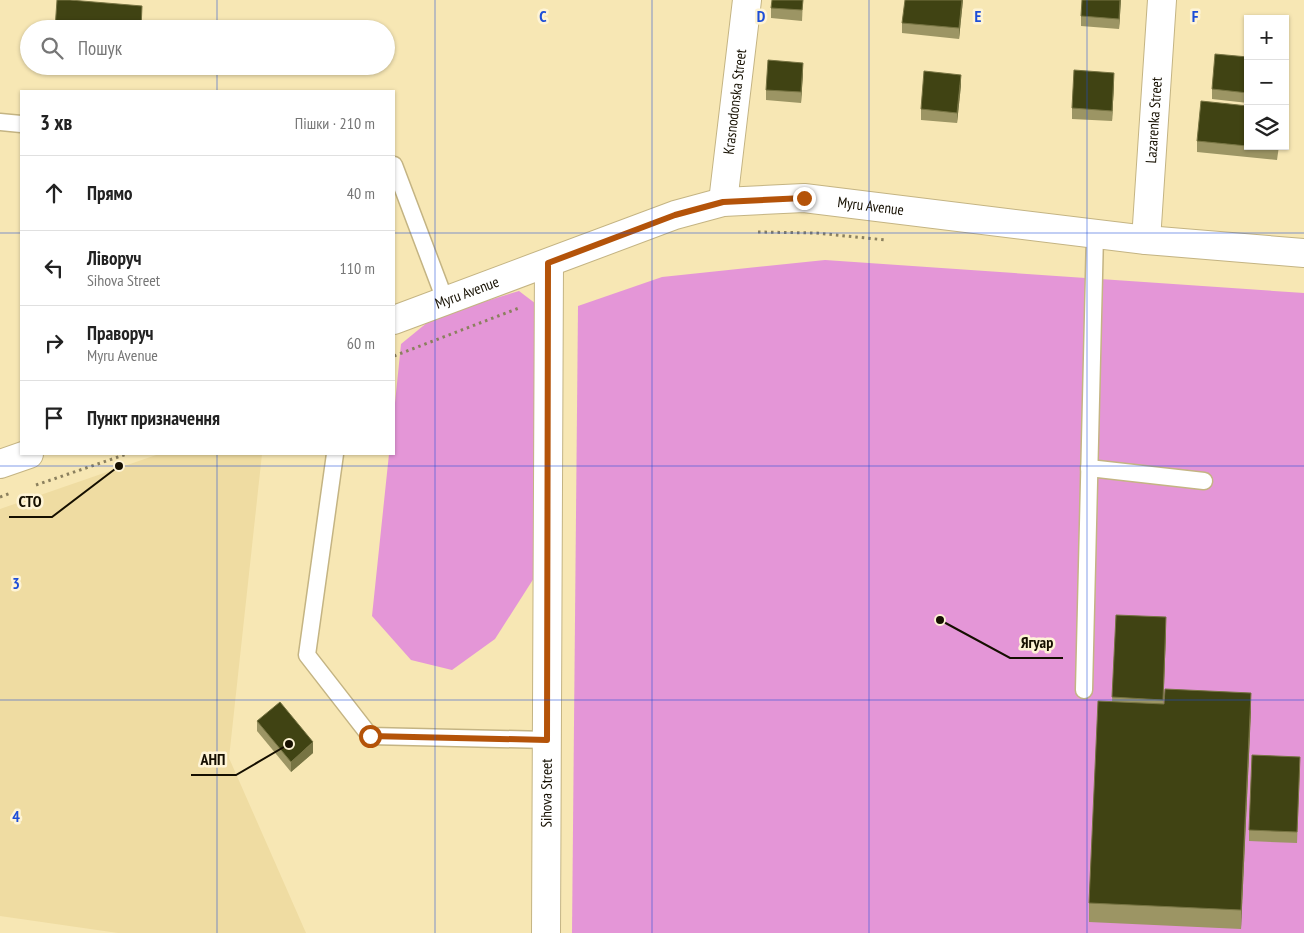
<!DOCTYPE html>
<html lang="uk">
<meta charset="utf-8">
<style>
body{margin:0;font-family:"PT Sans Narrow",sans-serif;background:#f6f6f6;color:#222}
.controls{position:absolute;right:15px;top:15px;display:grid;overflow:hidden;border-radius:0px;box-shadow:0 1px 4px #0004}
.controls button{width:45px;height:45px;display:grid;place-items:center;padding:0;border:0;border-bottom:1px solid #e0e0e0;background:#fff;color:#222;font:25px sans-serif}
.stop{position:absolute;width:15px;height:15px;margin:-11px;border:4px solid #b45309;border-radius:50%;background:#fff}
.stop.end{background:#b45309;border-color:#fff;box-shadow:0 1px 5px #0008}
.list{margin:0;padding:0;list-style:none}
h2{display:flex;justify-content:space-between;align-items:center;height:65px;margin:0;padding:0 20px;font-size:21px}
h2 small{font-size:16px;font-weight:400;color:#767676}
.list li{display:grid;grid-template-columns:32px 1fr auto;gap:15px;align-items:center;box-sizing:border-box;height:75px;padding:0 20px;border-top:1px solid #e0e0e0}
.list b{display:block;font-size:19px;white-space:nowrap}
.list p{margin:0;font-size:16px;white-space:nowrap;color:#767676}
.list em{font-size:16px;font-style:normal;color:#767676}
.icon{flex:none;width:28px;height:28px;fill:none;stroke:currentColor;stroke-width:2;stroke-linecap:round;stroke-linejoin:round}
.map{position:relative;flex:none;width:1304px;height:933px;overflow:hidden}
.search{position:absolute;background:#fff;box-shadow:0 1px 4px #0004;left:20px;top:20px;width:375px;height:55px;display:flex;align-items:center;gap:12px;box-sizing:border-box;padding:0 18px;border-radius:28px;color:#767676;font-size:19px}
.panel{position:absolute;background:#fff;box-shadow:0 1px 4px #0004;left:20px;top:90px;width:375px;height:365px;border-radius:0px}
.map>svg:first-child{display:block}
</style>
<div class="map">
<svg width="1304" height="933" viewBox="0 0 1304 933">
<rect width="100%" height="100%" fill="#f7e7b4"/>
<polygon fill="#efdca2" points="159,454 262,454 229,758 306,933 118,933 0,916 0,509"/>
<g fill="#e496d7">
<polygon points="825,260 1304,293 1304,933 572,933 578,306 662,277"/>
<polygon points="519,291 548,313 548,556 495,639 452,670 411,660 372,616 389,454 394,454 394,413 401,344 434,317"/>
</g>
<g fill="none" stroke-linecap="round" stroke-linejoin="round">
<g stroke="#c4b483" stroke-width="19">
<g id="service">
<polyline points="0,122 21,124"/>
<polyline points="394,165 445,300"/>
<polyline points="335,454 307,655 370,736 547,740"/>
<polyline points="1089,468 1204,481"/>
<polyline points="1084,690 1095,234"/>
</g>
</g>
<g stroke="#c4b483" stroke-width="30">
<g id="minor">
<path id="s1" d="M 723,202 L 747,0"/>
<path id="s2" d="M 1146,240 L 1162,0"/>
</g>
</g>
<g stroke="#c4b483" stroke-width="30">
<g id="tertiary">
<path id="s3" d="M 546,933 L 549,263"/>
</g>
</g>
<g stroke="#c4b483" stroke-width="30">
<g id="secondary">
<path id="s4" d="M 394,320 L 675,215 L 723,202 L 804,198 L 1146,240 L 1304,253"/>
<polyline points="0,464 29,454"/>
</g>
</g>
<g stroke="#8b805e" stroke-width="3" stroke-dasharray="2.5 4" stroke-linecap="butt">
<polyline points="758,232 816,233 886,240"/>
<polyline points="394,356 519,308"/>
<polyline points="36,485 127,454"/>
<polyline points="0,497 11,493"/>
</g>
<use href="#service" stroke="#fff" stroke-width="16"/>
<use href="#minor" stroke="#fff" stroke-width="28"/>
<use href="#tertiary" stroke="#fff" stroke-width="28"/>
<use href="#secondary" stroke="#fff" stroke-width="28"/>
</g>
<g fill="#9c9564">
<polygon points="803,0 802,21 771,18 771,8"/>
<polygon points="963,0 959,39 902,33 902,23"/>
<polygon points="1121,0 1119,29 1081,26 1081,16"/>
<polygon points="1248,57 1248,103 1212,99 1212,89"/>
<polygon points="53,66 139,66 138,75 53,68"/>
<polygon points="803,73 801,103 766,100 766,90"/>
<polygon points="1114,83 1112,121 1072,119 1072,108"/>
<polygon points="961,85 957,123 921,120 921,109"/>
<polygon points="1197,141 1248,146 1279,146 1277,160 1197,152"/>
<polygon points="1116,615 1166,632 1163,704 1251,711 1241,929 1089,922 1089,903 1112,702"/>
<polygon points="257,721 313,753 291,772 257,731"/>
<polygon points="1300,767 1297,843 1249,841 1249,830"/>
</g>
<g fill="#777443">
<polygon points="962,0 963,0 959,39 959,28"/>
<polygon points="1120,0 1121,0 1119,29 1119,19"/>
<polygon points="142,6 142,29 141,29"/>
<polygon points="803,63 803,73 801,103 801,92"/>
<polygon points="1114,73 1114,83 1112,121 1112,111"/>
<polygon points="961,75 961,85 957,123 957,113"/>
<polygon points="1166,617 1166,632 1163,715 1163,700"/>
<polygon points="1251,693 1251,711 1241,929 1241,910"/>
<polygon points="313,742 313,753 291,772 291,762"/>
</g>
<g fill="#404313" stroke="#777443">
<polygon points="57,0 70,0 142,6 141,29 55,29"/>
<polygon points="772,0 803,0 802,10 771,8"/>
<polygon points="905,0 962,0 959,28 902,23"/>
<polygon points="1082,0 1120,0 1119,19 1081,16"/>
<polygon points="1215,54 1248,57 1248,93 1212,89"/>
<polygon points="768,60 803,63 801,92 766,90"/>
<polygon points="1074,70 1114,73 1112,111 1072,108"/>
<polygon points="924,71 961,75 957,113 921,109"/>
<polygon points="1201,101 1248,106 1248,146 1278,146 1277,149 1197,141"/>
<polygon points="1116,615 1166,617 1163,700 1112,697"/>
<polygon points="1165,689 1251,693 1241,910 1089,903 1098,701 1164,704"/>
<polygon points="280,702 313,742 291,762 257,721"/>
<polygon points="1252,755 1300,757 1297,832 1249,830"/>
</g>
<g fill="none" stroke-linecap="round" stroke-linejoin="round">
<polyline stroke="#b45309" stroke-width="6" points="370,736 547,740 548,263 675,215 723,202 804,198"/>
</g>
<path fill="none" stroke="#1d4ed8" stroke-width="1" stroke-opacity="0.55" d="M 217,0 L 217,29M 435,0 L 435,933M 652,0 L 652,933M 869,0 L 869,933M 1087,0 L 1087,933M 217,66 L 217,91M 0,233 L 21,233M 394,233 L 1304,233M 217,454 L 217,933M 0,466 L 1304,466M 0,700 L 1304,700"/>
<g text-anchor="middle" stroke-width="5" stroke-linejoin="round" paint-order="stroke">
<g font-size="15" fill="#150f00" stroke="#fef4d6">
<text dy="5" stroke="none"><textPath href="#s1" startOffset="101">Krasnodonska Street</textPath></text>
<text dy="5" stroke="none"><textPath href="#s2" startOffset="120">Lazarenka Street</textPath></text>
<text dy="5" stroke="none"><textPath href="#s4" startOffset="498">Myru Avenue</textPath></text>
<text dy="5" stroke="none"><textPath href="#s4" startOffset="78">Myru Avenue</textPath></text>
<text dy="5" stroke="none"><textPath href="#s3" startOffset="140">Sihova Street</textPath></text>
</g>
</g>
<g font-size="16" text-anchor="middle" font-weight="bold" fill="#1d4ed8" stroke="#fef4d6" stroke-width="5" stroke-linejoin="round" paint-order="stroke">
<text x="543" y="22">C</text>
<text x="761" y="22">D</text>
<text x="978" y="22">E</text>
<text x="1195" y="22">F</text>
<text x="16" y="589">3</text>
<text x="16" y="822">4</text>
</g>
<path fill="none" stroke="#150f00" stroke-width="2" d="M119 466L52 517H9M940 620L1010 658H1063M289 744L236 775H191"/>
<g fill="#150f00" stroke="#fef4d6" stroke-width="2">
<circle cx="119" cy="466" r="5"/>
<circle cx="940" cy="620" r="5"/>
<circle cx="289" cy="744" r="5"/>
</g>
<g font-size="16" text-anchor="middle" font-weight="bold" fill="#150f00" stroke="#fef4d6" stroke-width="5" stroke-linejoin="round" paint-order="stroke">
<text x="30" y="507">СТО</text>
<text x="1037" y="648">Ягуар</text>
<text x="213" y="765">АНП</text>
</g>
</svg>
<div class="controls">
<button>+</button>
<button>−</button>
<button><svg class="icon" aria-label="layers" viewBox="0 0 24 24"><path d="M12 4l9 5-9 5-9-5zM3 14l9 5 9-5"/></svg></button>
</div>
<div class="stop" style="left:370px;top:736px"></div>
<div class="stop end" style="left:804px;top:198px"></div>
<div class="search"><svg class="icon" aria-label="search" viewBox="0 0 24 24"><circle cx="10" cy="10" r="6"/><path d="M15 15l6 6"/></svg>Пошук</div>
<section class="panel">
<h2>3 хв<small>Пішки · 210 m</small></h2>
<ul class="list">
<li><svg class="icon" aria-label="ahead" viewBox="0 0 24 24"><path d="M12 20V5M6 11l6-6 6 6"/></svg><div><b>Прямо</b></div><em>40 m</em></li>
<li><svg class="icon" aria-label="left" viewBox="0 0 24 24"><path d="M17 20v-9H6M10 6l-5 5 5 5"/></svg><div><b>Ліворуч</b><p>Sihova Street</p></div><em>110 m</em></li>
<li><svg class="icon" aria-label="right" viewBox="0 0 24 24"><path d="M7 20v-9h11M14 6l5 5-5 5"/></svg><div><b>Праворуч</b><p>Myru Avenue</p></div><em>60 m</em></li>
<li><svg class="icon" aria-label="arrive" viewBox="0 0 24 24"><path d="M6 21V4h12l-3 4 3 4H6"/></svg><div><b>Пункт призначення</b></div></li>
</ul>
</section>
</div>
